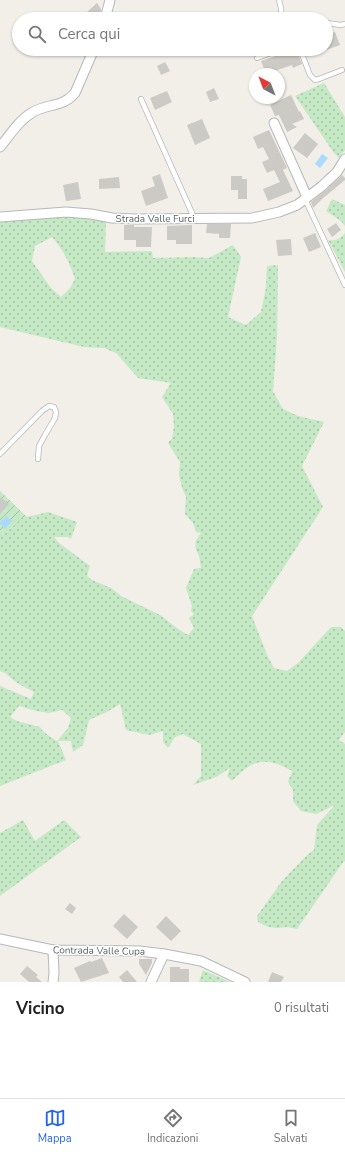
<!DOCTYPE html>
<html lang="it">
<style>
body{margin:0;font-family:"Nunito Sans",sans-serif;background:#f2f2f2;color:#222}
.compass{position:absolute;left:249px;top:68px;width:36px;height:36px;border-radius:50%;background:#fff;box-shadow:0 1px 3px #0004;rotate:318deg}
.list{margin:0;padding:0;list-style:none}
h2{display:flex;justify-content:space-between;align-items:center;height:52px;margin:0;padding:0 16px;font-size:17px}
h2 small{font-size:13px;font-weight:400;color:#767676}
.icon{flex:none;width:22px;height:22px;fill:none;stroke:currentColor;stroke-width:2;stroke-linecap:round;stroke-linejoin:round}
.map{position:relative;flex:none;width:345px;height:982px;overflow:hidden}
.search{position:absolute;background:#fff;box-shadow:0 1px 3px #0004;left:12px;right:12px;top:12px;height:44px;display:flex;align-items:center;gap:10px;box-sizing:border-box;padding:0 14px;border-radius:22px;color:#767676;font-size:15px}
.sheet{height:116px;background:#fff}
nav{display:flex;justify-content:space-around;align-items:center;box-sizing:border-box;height:56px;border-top:1px solid #e0e0e0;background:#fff;font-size:11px;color:#767676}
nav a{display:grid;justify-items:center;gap:2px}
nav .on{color:#2563eb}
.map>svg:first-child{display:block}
</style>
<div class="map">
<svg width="345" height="982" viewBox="0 0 345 982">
<defs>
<pattern id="grass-dots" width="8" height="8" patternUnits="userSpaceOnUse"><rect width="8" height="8" fill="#c5e8c5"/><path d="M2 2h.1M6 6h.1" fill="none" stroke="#a3c0a4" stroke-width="1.8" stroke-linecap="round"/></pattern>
<pattern id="garden-furrows" width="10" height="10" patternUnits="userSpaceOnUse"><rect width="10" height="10" fill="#c5e8c5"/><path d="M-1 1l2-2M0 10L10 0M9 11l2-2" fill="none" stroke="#a3c0a4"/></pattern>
</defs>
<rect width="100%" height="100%" fill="#f1efe8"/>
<g fill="url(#grass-dots)" fill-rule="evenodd">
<polygon points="324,83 345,117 345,150 339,158 334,153 295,96"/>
<path d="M 332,199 L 345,205 L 345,272 L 328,240 C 336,241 340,239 345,233 L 345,226 L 341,221 L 326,211 Z"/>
<path d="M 59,217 L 82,217 L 106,221 L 105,252 L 152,251 L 153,258 L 193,257 L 209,258 L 233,245 L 241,257 L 228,317 L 246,325 L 261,312 L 266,287 L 267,266 L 278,265 L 277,337 L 273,391 L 283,409 L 298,416 L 324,422 L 302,466 L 323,507 L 252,616 L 268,657 L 274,668 L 287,671 L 298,663 L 331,627 L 341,627 L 345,631 L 345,732 L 339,740 L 345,744 L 345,862 L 344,861 L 297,929 L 287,927 L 278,928 L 268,927 L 258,922 L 257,916 L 282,881 L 307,855 L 314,850 L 317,825 L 335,805 L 316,814 L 301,811 L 293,801 L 293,790 L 288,782 L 292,771 C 266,756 253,759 232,781 L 227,776 L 230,768 L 216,777 L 193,785 L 201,776 L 201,744 L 183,734 L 175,737 L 168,748 L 163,742 L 163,731 L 149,735 L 126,730 L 120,704 L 107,712 L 89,720 L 83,745 L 73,752 L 71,741 L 58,741 L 66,760 L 0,786 L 0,686 L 31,699 L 34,692 L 17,683 L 5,673 L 0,671 L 0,537 L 1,537 L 22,518 L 48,512 L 77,522 L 71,539 L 67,537 L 54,537 L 59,543 L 90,566 L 87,576 L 92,580 L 111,588 L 121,596 L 160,615 L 181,631 L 188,635 L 194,628 L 189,618 L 194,614 L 191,611 L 192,606 L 186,588 L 194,569 L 201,568 C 200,563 200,558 198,554 C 194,544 194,542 201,533 L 196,532 L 193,523 L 185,514 L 186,496 L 183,491 L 179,475 L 180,462 L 168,443 L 172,438 L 174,427 L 173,414 L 162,397 L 171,383 L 138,378 L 116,353 L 104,348 L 84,347 L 0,327 L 0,220 ZM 52,237 C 63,249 70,264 75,279 L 70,288 L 61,297 L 51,288 L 32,261 L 35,246 ZM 19,706 L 36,711 L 49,713 L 62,710 L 71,718 L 68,728 L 57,741 C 51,737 43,733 40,727 L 17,721 L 10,717 Z"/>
<polygon points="23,820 35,841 64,820 81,837 0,896 0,833"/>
<polygon points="203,970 230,982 199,982"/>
</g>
<polygon fill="url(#garden-furrows)" points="0,491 27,517 22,518 1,537 0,537"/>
<g fill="#aadaff">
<polygon points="322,154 328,158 320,168 315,164"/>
<polygon points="7,516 12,521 5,529 0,524 0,522"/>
</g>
<g fill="#cccac5">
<polygon points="97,3 101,9 101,12 93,19 87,12"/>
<polygon points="335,32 340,45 326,50 326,35"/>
<polygon points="296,49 302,64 293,68 292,65 266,74 261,61"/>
<polygon points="165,62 170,71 161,75 157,66"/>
<polygon points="214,88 219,99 210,102 206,92"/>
<polygon points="167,91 172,102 155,110 150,98"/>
<polygon points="291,95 299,112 300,111 304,119 292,124 297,127 287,132 279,115 275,116 270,105"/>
<polygon points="202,119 210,138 195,145 187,125"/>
<polygon points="269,130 287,168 283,170 293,191 268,201 263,189 280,182 274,170 267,173 262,162 269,159 263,147 258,149 253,137"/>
<polygon points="305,133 318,144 307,158 293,148"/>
<polygon points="160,174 168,198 146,206 141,191 155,186 152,177"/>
<polygon points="342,175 345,178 345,180 322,199 313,208 311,202 325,191"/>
<polygon points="231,176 242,176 242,179 247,179 247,199 238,199 238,190 231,190"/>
<polygon points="119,177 120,188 99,189 99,179"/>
<polygon points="78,182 81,199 66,201 63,185"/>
<polygon points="336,223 341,230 332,237 327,229"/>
<polygon points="207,224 231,224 230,238 219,238 219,234 206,233"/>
<polygon points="124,225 134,225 134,227 152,227 151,247 136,247 136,240 124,240"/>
<polygon points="192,225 192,244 176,244 176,240 167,240 167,226"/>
<polygon points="315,233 321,247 309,252 303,238"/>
<polygon points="291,239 292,255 278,256 276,240"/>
<polygon points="0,497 9,504 0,514"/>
<polygon points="70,903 76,908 72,914 65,909"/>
<polygon points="124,914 138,927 127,939 113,926"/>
<polygon points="166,916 181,931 171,941 156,927"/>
<polygon points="102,958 109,973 81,982 74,968 90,961 91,962"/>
<polygon points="139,959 152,959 152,963 146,975 139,964"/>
<polygon points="27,966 38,975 36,977 42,982 29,982 20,974"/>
<polygon points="170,967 180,967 180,969 189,969 189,982 170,982"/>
<polygon points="127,970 137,982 123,982 119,977"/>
<polygon points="272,972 284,977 281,982 268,982"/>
</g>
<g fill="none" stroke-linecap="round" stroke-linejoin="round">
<g stroke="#b5b8bc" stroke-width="6">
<g id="lane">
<polyline points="279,0 281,8 282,19"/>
<polyline points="326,23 341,25 345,24"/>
<polyline points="300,49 310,75 315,80 319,79 342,70"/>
<polyline points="257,58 282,49"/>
<polyline points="141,99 192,213 192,219"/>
<polyline points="305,199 345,285"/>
<polyline points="0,454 42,411 49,406 54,407 56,412 55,418 45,435 39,446 38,459"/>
</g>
</g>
<g stroke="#b5b8bc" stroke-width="11">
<g id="street">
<polyline points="105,19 110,0"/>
<polyline points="274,123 307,197"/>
<path d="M 0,147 C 10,135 19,120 33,112 C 49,103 62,108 75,93 L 94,49"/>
<polyline points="0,217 66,212 91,214 112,218 135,219 252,218 279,212 297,205 321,187 337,172 345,159"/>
<polyline points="0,939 53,950 140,951 164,954 201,961 245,982"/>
<polyline points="53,982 54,973 53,950"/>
<polyline points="151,982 164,954"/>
</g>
</g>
<use href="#lane" stroke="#fff" stroke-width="4.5"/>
<use href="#street" stroke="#fff" stroke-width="9"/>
</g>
<g text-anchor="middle" stroke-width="3" stroke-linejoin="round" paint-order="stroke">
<g font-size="10" fill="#5f6368" stroke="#fff">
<text x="155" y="222">Strada Valle Furci</text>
<text transform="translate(99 950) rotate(1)" y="4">Contrada Valle Cupa</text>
</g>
</g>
</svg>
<svg class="compass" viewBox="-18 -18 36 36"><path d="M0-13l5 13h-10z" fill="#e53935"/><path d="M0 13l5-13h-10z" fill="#767676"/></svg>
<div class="search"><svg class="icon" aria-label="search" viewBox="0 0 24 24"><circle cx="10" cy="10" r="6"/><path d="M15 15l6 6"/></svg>Cerca qui</div>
</div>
<section class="sheet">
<h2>Vicino<small>0 risultati</small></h2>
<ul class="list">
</ul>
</section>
<nav>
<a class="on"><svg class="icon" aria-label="map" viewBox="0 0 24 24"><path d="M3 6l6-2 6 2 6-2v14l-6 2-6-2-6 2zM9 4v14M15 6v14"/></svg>Mappa</a>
<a><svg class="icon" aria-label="directions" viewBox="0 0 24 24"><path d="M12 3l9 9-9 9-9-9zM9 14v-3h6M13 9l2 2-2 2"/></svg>Indicazioni</a>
<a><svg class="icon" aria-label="saved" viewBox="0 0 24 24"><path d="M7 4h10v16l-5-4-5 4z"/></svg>Salvati</a>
</nav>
